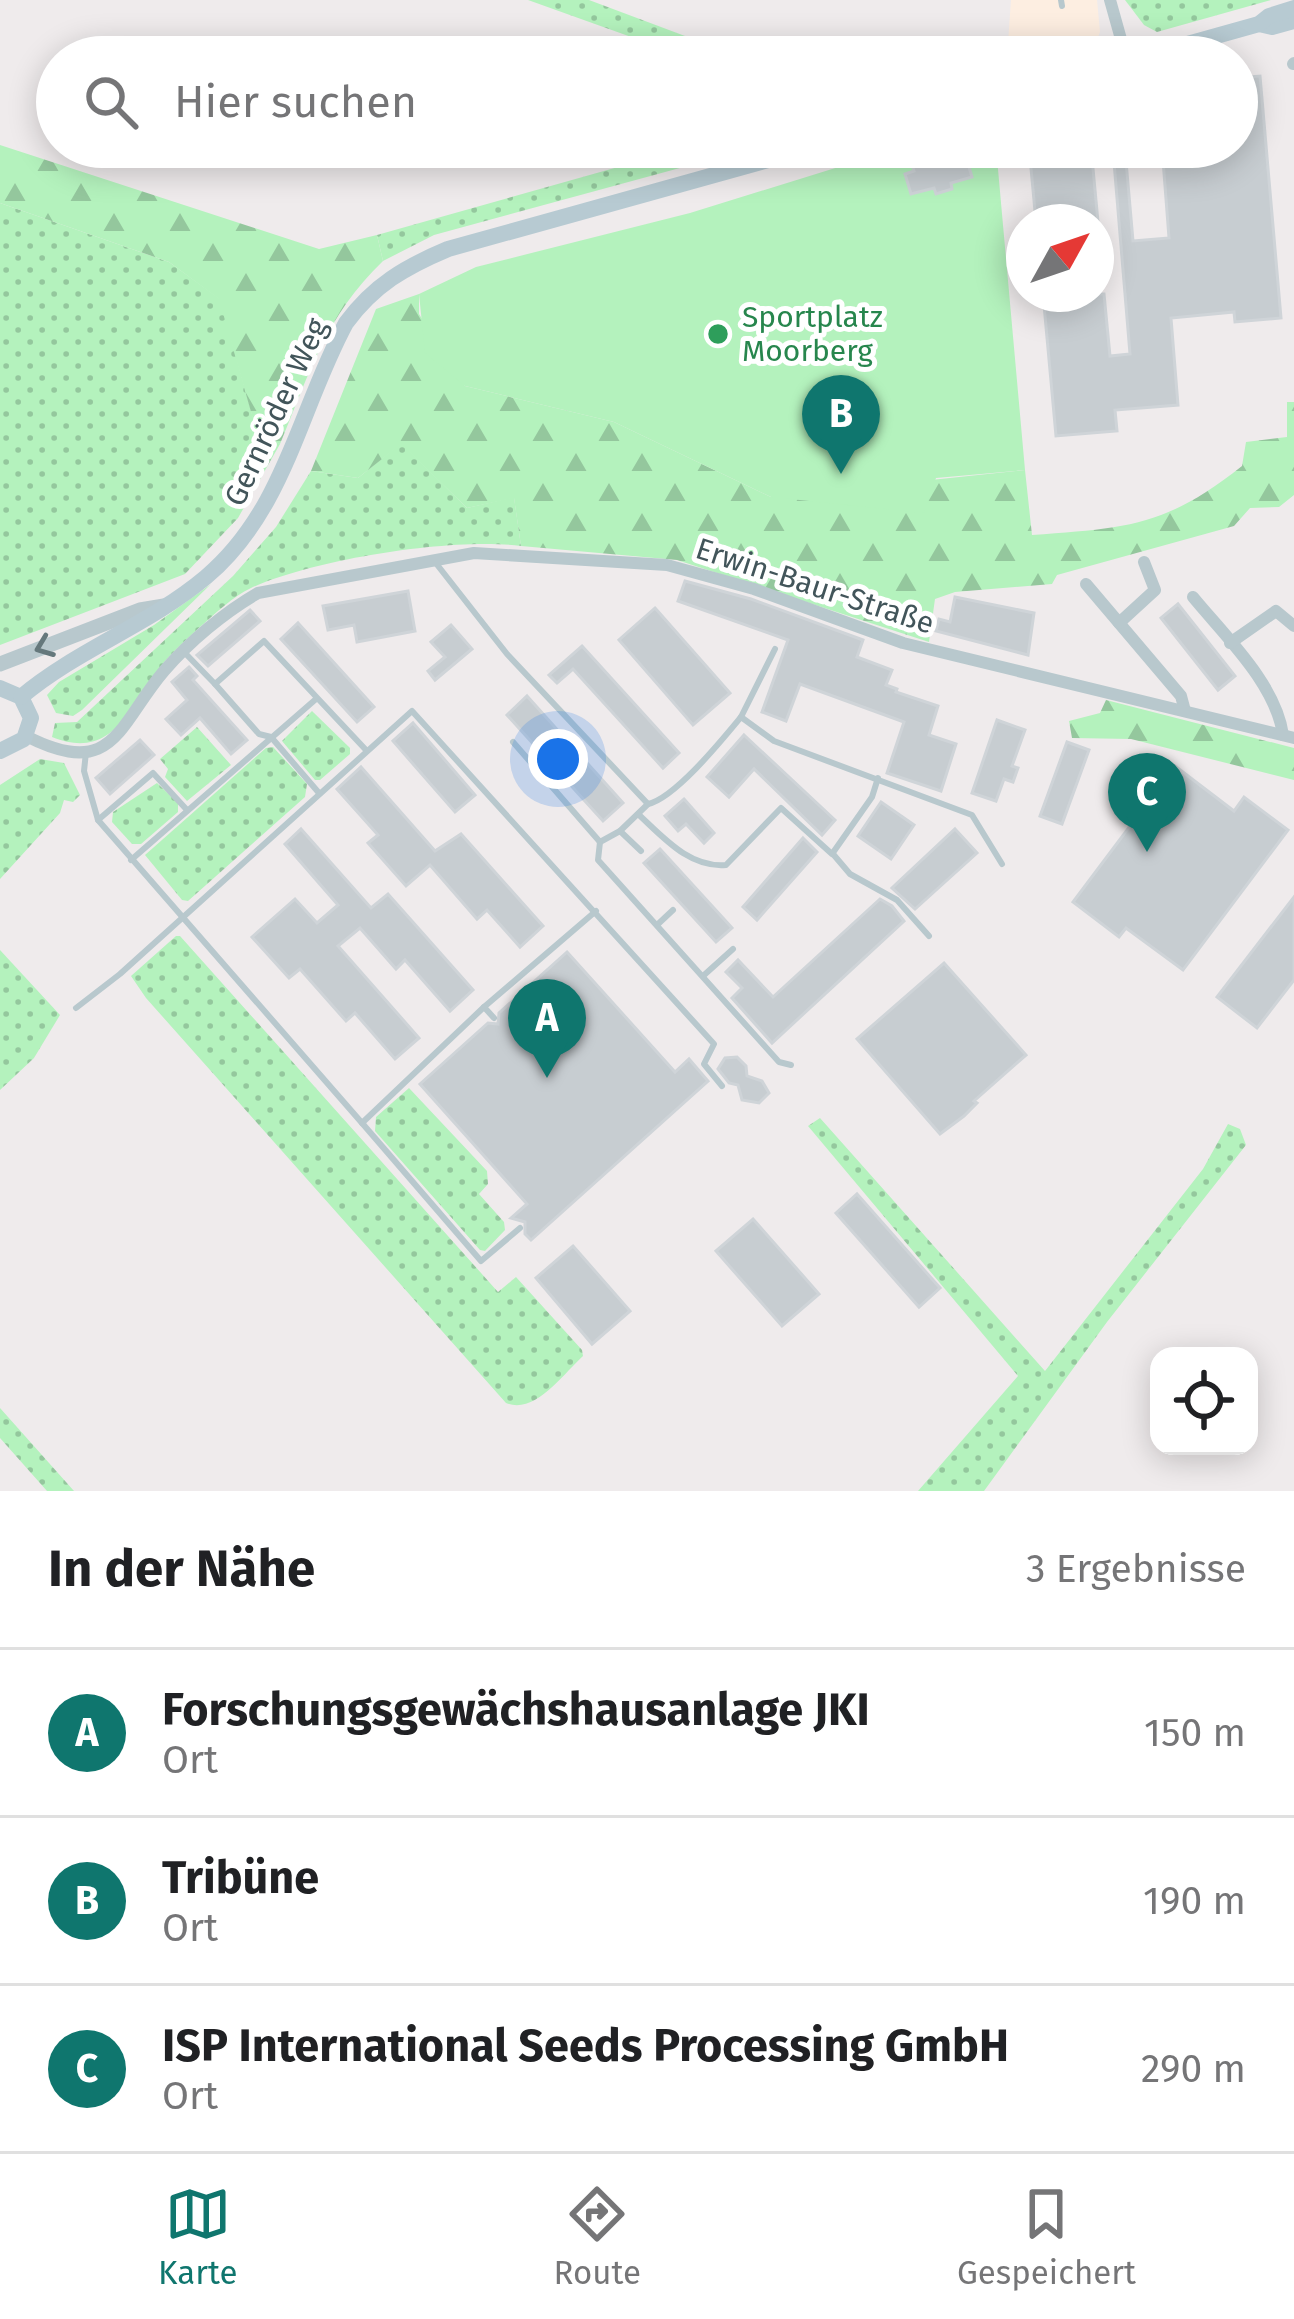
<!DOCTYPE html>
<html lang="de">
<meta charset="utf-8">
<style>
body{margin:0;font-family:"Fira Sans",sans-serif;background:#f2f2f2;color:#202124}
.controls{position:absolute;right:36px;bottom:36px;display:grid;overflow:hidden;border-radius:24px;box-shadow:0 6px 30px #0003}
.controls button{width:108px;height:108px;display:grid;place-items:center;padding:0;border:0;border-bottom:3px solid #e0e0e0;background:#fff;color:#202124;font:60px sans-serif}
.compass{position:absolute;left:1006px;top:204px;width:108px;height:108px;border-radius:50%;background:#fff;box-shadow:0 6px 30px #0003;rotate:50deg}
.you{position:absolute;left:558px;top:759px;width:42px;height:42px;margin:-30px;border:9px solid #fff;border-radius:50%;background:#1a73e8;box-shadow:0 0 0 18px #1a73e833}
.badge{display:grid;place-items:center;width:78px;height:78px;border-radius:50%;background:#0f766e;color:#fff;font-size:39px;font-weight:700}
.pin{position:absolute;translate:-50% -99px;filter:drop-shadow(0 3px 6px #0008)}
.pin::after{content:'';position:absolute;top:63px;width:42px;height:36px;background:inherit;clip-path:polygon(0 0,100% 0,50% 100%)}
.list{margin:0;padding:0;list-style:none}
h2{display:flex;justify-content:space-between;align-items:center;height:156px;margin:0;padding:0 48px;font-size:51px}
h2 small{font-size:39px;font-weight:400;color:#757577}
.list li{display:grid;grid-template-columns:78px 1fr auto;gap:36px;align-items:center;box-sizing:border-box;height:168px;padding:0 48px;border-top:3px solid #e0e0e0}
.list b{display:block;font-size:45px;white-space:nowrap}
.list p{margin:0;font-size:39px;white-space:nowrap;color:#757577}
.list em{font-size:39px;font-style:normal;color:#757577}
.icon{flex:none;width:66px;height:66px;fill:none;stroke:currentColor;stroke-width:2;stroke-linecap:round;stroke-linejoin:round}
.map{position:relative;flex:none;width:1294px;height:1491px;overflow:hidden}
.search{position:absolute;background:#fff;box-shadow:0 6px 30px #0003;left:36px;right:36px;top:36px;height:132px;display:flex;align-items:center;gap:30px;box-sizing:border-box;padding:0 42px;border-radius:66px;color:#757577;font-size:45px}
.sheet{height:660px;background:#fff}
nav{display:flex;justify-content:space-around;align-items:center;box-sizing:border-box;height:168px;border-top:3px solid #e0e0e0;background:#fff;font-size:33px;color:#757577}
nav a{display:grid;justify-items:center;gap:6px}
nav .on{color:#0f766e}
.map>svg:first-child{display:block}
</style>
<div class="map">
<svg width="1294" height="1491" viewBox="0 0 1294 1491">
<defs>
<pattern id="grass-dots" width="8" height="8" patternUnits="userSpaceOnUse" patternTransform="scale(3)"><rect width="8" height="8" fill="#b4f2bd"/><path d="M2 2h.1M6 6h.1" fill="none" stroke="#94c79d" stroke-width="1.8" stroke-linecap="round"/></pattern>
<pattern id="forest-firs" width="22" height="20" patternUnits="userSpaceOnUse" patternTransform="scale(3)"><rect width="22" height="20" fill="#b4f2bd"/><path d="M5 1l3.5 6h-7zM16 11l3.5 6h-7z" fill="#94c79d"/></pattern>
</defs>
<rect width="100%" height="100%" fill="#efebec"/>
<polygon fill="#fdeee1" points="1011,0 1097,0 1100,32 1094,47 1074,57 1007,57"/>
<g fill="url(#grass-dots)">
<polygon points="528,0 589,0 741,57 687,57"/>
<polygon points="1125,0 1271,0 1157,32 1144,25"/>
<polygon points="689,147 757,147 434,235 383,261 377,235"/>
<polygon points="0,203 169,262 220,299 257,432 280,444 238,518 185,574 0,645"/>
<path d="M 401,443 L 467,508 L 514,497 L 521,546 C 453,537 314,559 251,588 C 233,596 215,614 200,627 C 187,639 172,652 161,666 C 131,706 113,762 52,737 L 55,723 L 77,722 L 233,576 L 276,527 L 311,471 L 358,478 Z"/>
<polygon points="211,584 82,710 73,716 56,713 47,695 59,682 154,625"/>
<polygon points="312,711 350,748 350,754 320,780 315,780 282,741"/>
<polygon points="197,727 231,765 187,801 165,777 168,769 160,759"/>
<polygon points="273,747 307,784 305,797 188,901 182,900 145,855 266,748"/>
<polygon points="40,759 64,763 80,795 73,802 64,800 60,813 0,879 0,785"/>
<polygon points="157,783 178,803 178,812 141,844 132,844 112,822 113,812"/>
<path d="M 176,936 L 180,936 L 498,1292 L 516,1277 L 582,1350 L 583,1356 C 563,1374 535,1415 506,1403 L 146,998 L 131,976 Z"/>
<polygon points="0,950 60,1015 34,1058 0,1090"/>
<polygon points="409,1088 487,1171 488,1184 479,1194 504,1222 505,1230 485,1251 480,1250 375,1131 376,1117"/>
<polygon points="820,1118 1045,1371 1203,1169 1228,1124 1240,1129 1246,1145 1107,1322 984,1491 918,1491 1018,1376 808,1126"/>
<polygon points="0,1408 74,1491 47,1491 0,1438"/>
</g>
<g fill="url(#forest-firs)">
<path d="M 0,145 L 319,249 L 377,235 L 383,261 C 325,317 310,372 280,444 L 257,433 L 219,299 L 169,262 L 0,203 Z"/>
<path d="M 419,294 L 419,314 L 465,386 L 614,422 L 771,497 L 1025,470 L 1032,535 C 1127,528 1165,527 1242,466 L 1246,442 L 1287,437 L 1287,402 L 1294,402 L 1294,495 L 1279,507 L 1250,508 L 1234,526 L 1057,575 L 1052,584 L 955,592 L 935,599 L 929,642 L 677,560 L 521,546 L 514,498 L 467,508 L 401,444 L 358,478 L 311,471 L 376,309 Z"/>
<polygon points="1106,700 1294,748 1294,780 1131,739 1072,738 1069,721 1100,713"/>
</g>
<polygon fill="#b4f2bd" points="903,147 996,147 1025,470 936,478 924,513 771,497 614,422 465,386 425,353 419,294 476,267 690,213"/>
<g fill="#c7cdd1" stroke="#cfd4d8" stroke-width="3">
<polygon points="1260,76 1281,318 1235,322 1234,312 1171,318 1178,405 1115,410 1117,431 1056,436 1043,294 1104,294 1110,356 1130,354 1114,162 1126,161 1133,241 1169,238 1162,147 1237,147 1237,78"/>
<polygon points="907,147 963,147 972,177 951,183 952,189 936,194 934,188 911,194 905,174 914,171"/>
<polygon points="1029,147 1091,147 1098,222 1036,222"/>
<polygon points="685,581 751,599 863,640 857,657 892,670 886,685 897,689 896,692 938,706 929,735 956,744 941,791 887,773 904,722 800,684 786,721 762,712 788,640 678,601"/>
<polygon points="408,591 415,631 357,642 354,625 328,630 323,606"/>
<polygon points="955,597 1034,613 1028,655 936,631 939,619 950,622"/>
<polygon points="1178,604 1235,676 1218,690 1161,618"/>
<polygon points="655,608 730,693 693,725 619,640"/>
<polygon points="250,610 260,621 208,666 197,655"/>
<polygon points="298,623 374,707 357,722 281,639"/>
<polygon points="451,625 472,649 435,680 428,671 445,657 431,642"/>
<polygon points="582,646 679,753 663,768 573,669 557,683 549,675"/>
<polygon points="189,667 197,676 193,680 247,740 231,754 200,718 181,735 166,719 187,700 172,682"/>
<polygon points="527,696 623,803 603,821 507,715"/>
<polygon points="997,720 1025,730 1012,766 1018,768 1013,782 1004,779 996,801 972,793"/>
<polygon points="413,723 475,795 455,812 393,741"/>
<polygon points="744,735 835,820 822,835 754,769 729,797 707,777"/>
<polygon points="140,740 154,755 110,794 96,778"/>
<polygon points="1067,742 1089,750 1062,824 1040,816"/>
<polygon points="1175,766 1234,811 1244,797 1288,830 1183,970 1126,928 1119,937 1073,902"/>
<polygon points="361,767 435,851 461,834 543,926 520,947 487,910 477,919 430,865 406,886 368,843 378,835 337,789"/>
<polygon points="684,799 714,833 704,843 686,824 678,831 665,816"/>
<polygon points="881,802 914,825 891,859 858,836"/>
<polygon points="301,829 371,908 388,894 473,990 450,1011 405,960 396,969 360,928 338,946 419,1038 395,1059 355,1013 346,1021 300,969 289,978 252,937 295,899 317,923 338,905 285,844"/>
<polygon points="955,829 977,853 915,909 892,888"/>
<polygon points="803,838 817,852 757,920 743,907"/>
<polygon points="660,849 732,928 716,942 644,863"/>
<polygon points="1294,897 1294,980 1257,1028 1217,997"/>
<polygon points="880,899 892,906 904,921 772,1043 732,998 742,988 726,972 738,960 773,997"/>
<polygon points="567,952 675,1072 689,1059 708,1081 531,1240 525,1234 525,1222 511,1218 527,1204 420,1084 488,1023 498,1024 499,1013"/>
<polygon points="944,963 1026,1055 974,1101 977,1103 964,1116 940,1134 857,1039"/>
<polygon points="737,1057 746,1066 747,1076 762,1081 769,1093 759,1103 742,1100 738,1085 729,1083 718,1069 725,1058"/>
<polygon points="857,1194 940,1288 919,1307 836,1213"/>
<polygon points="753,1219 819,1294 782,1326 716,1251"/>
<polygon points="573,1246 630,1311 592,1344 536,1278"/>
</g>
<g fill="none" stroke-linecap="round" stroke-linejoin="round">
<g stroke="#b8c8cd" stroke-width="6">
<polyline points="1061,0 1062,6"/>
<path d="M 435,562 L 507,654 L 648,804 C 675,798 722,740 741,717"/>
<polyline points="775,649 741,717 774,741 972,815 1002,864"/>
<polyline points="184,652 215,684 264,641 366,750"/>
<polyline points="215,684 259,734 271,737 319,793"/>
<polyline points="513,742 600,842 620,831 648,804"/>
<polyline points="86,752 84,771 98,820 362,1123"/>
<path d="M 638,814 C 663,837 689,868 726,865 L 781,808 L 832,854 L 872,797 L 878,778"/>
<polyline points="98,820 153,773 187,810"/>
<polyline points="620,831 641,851"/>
<polyline points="600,842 598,860 779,1062 791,1065"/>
<polyline points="833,854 850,874 897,900 929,936"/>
<polyline points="131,860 316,699"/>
<polyline points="657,925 673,910"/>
<polyline points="703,976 733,949"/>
<polyline points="484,1007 362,1123 481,1261 520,1228"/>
<polyline points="76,1008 120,974 412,711 714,1044 704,1064 722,1086"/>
<polyline points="494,1018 484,1007 596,911"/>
</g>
<g stroke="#b8c8cd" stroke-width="12">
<polyline points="1110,0 1126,57"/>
<polyline points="1293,64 1294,63"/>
<polyline points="1086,584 1181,696 1185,711"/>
<path d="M 1193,597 C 1225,636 1276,684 1283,735"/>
<polyline points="1119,623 1155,590 1144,562"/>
<polyline points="1230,643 1276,611 1294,626"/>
<path d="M 26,736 C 114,781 118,725 164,671 C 190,641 225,612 258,593 L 474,553 L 667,565 L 754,589 L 903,643 L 1294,738"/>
</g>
<polyline stroke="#b8c8cd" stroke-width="15" points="0,664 140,610 164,606"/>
<g stroke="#b7cad2" stroke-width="16">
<polyline points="1259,24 1272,27 1294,21"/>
<polyline points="1141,57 1259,24 1269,16 1294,8"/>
<polyline points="0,688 21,697 31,718 24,739 0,751"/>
<path d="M 21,697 C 78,649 149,625 206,577 C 285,510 299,410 346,323 C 374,285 405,267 448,249 L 815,147"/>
</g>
</g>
<defs><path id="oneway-chevron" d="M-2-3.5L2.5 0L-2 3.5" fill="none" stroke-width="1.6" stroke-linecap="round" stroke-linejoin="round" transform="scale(3)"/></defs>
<use stroke="#65787c" href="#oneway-chevron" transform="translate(44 647) rotate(159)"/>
<circle fill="#2e9e5b" stroke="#fff" stroke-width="4.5" cx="718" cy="334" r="12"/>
<g text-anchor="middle" stroke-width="10" stroke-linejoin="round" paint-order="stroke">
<g font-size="30" fill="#27864d" stroke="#fff" text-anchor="start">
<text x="742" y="327">Sportplatz<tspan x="742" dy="34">Moorberg</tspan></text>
</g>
<g font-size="30" fill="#42555a" stroke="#fff">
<text transform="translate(276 412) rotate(-65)" y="10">Gernröder Weg</text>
<text transform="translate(815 586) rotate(18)" y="10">Erwin-Baur-Straße</text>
</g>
</g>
</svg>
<div class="controls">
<button><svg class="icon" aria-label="locate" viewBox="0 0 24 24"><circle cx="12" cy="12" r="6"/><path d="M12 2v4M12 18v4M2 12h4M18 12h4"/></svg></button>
</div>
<svg class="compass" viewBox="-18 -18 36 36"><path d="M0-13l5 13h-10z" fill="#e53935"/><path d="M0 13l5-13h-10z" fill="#757577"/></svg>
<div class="you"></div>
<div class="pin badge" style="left:547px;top:1078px">A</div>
<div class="pin badge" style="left:841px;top:474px">B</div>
<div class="pin badge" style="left:1147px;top:852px">C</div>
<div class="search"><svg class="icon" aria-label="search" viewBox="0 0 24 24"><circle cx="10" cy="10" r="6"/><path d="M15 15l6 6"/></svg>Hier suchen</div>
</div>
<section class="sheet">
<h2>In der Nähe<small>3 Ergebnisse</small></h2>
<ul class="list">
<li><span class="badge">A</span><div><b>Forschungsgewächshausanlage JKI</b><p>Ort</p></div><em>150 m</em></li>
<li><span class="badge">B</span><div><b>Tribüne</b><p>Ort</p></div><em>190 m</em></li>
<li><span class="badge">C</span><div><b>ISP International Seeds Processing GmbH</b><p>Ort</p></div><em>290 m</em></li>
</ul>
</section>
<nav>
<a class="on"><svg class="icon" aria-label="map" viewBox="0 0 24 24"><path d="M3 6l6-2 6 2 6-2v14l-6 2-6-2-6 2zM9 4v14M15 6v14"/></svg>Karte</a>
<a><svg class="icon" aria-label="directions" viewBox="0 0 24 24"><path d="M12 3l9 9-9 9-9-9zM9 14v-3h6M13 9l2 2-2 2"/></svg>Route</a>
<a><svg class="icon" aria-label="saved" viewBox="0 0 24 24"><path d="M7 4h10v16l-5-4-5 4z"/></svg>Gespeichert</a>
</nav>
